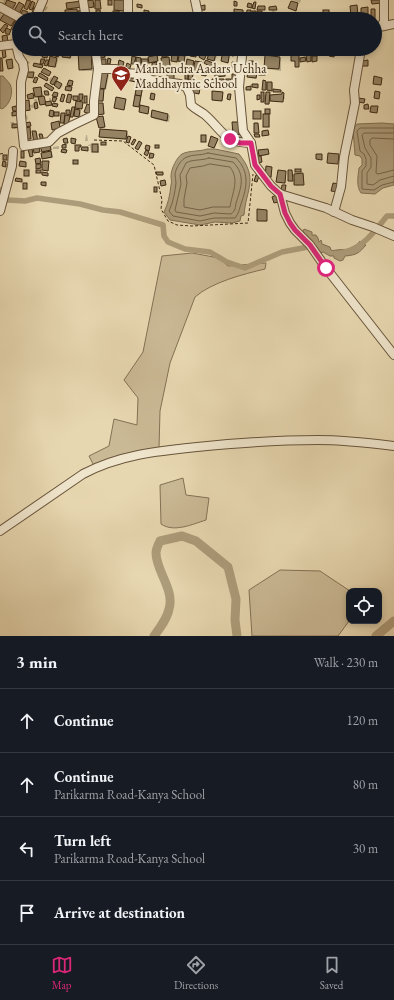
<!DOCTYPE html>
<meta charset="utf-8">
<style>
body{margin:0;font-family:"EB Garamond",serif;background:#242831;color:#f1f3f6}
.controls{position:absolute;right:12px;bottom:12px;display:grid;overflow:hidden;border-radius:8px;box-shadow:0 2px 6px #0003}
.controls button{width:36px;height:36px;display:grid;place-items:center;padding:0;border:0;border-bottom:1px solid #363941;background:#171b24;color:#f1f3f6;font:20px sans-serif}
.stop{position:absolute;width:12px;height:12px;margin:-9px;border:3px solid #db2777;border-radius:50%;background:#fff}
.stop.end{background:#db2777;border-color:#fff;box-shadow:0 1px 4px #0008}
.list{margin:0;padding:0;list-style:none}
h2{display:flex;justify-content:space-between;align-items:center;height:52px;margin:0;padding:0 16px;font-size:17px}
h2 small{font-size:13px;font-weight:400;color:#9ea1a6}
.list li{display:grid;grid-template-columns:26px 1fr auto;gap:12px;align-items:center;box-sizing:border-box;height:64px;padding:0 16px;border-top:1px solid #363941}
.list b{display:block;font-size:15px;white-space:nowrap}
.list p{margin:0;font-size:13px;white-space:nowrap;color:#9ea1a6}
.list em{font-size:13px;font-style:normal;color:#9ea1a6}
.icon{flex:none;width:22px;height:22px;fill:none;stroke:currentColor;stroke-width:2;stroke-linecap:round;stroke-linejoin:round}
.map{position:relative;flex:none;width:394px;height:636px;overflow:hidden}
.search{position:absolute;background:#171b24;box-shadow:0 2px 6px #0003;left:12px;right:12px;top:12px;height:44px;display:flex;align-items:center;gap:10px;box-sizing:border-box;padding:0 14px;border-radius:22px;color:#9ea1a6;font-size:15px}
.sheet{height:308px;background:#171b24}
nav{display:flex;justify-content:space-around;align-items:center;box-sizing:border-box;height:56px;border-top:1px solid #363941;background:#171b24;font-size:11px;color:#9ea1a6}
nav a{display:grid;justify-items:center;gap:2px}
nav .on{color:#db2777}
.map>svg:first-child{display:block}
</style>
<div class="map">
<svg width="394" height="636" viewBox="0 0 394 636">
<rect width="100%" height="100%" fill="#e7d7b0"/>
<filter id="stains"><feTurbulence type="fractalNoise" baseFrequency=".005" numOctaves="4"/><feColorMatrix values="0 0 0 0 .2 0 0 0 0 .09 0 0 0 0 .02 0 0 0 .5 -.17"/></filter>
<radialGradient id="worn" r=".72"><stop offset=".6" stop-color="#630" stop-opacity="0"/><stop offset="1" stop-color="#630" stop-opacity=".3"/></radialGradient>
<g fill="#cab995" stroke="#847154">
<path d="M 192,253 L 219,258 L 228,266 L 266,263 L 265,269 C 244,274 212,282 195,297 L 170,363 L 160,411 L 159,448 L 94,466 L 89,456 L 109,446 L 114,419 L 137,425 L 138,398 L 124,380 L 143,352 L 162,256 Z"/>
<path d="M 183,478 L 186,495 L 209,498 L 206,520 C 193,524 174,533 161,524 L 160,485 Z"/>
<polygon points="280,570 320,571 350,591 349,591 349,621 338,636 252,636 249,590"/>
</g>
<g fill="#ad9c7a" stroke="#806e50">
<path d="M 0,76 L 3,76 C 5,79 8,81 10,84 C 14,92 10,105 2,109 L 0,108 Z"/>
<path d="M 382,123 L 394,124 L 394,185 L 383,188 L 375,194 L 361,193 C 356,186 358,177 359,168 L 362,165 L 362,159 L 360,156 L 355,155 L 353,129 L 357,124 Z"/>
<path d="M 207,149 L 215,149 L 239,154 C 259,179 246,189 244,215 L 241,216 L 240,221 L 232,223 L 215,222 L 200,225 L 170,220 L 164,212 C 168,204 170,195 171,185 C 172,182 171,179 171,176 C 171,169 177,157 182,154 C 190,150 199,152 207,149 Z"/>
<path d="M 304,229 L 312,232 L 312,235 L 316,235 L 318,238 L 319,242 L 321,240 L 322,244 L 330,247 L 331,250 C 333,251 335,250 337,250 C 351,248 351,253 360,241 L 362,244 L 366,245 C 359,253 357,255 345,256 L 343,260 L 340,261 L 334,258 L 334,256 L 330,256 L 323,252 L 319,254 L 317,247 L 302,233 Z"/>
</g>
<g fill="#0003">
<polygon points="1,0 8,0 17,6 19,3 25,7 30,2 33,8 37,9 31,19 34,10 24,8 22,11 29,14 27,18 0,3 0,1 3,3 4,1"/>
<polygon points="115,0 126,12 123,12 125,14 120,19 120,12 118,12 118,19 114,19 117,12 115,10"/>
<polygon points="292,0 301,0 300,3"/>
<polygon points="93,1 96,4 100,1 101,9 97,9 95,8 88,8"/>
<polygon points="81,2 83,8 75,9 83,19 81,19 79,17 79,19 66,19 70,10 68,8"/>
<polygon points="43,5 48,7 46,11 43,10"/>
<polygon points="357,6 359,16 353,16 352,15"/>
<polygon points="271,8 276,8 274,14 272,13"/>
<polygon points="248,11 253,13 253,12 256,12 256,16 252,15 252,19 247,19"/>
<polygon points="324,11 329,11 331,18 324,18 323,17 326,15"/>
<polygon points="0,13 19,25 19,35 17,33 17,32 13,29 13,27 1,19 0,21"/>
<polygon points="22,49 36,49 33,56 23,52 22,51"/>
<polygon points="47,49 54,52 59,52 60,53 59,58 52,54 50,54 51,51"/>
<polygon points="65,49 73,49 71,59 63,56"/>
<polygon points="79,49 92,49 93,71 82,71 80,69"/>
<polygon points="99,49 104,50 106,58 101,59 100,58"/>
<polygon points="193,49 209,49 207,53 201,50 200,54 196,53 195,54 192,51"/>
<polygon points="211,49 220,49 220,50"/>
<polygon points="262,49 269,49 269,51 263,51"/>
<polygon points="303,49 312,49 312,57 316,57 317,61 313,61 312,60 312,62 308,62 307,56 301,54"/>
<polygon points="332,49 339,49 339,51 333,51"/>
<polygon points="166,52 168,59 170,59 171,67 164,68 163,67 165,59 163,57"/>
<polygon points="210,52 217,55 215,62 208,59"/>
<polygon points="299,53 300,59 305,58 302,61 299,59 299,67 297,67 296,62 292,61"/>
<polygon points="173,55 184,57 185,63 173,62"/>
<polygon points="135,57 148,61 148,73 144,72 143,62 141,67 132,63"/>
<polygon points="51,58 58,60 56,68 49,65"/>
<polygon points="280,58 281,59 281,71 267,69 265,68"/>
<polygon points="27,61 30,62 29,64 26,63"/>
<polygon points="193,62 195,64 202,64 200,73 193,70 192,80 186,79 186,74 189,74 186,71"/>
<polygon points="134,68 142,69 142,72 134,71"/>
<polygon points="225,69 226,77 216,76"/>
<polygon points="103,73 109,75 106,90 104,89 103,102 98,101 102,90 100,88"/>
<polygon points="249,73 257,74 257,79 249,78"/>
<polygon points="41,76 49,80 51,77 54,79 55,78 58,80 57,81 63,86 60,89 48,80 48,81"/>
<polygon points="143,80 144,81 140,106 149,107 148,114 141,112 141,107 135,106"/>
<polygon points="223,80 225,89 214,88"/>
<polygon points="227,80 232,81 232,89 227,88"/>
<polygon points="264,82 273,84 272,91 264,90"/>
<polygon points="41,88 46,103 49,103 49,98 51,98 51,105 40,105 39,97 36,97"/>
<polygon points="262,93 267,96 270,93 270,96 284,95 285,99 283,99 283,102 272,101 270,99 269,105 267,105 266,102 262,101"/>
<polygon points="34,99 37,99 38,108 32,108 30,106 31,111 26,111 25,110 29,102 30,105 35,104"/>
<polygon points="82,103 82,109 77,109 81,112 80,118 76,117 75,116 79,111 76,107"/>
<polygon points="153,112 168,115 170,116 169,122 154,119 152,117"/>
<polygon points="267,114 270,116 270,127 264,127"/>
<polygon points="25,115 27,115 28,119 26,120"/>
<polygon points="10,122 14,122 14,125 21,128 14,129 13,124 11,124"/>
<polygon points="233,123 241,135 240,135 242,137 242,141 240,141 239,135 234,135"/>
<polygon points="126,132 128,133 128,137 131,138 129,143 128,140 102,138 100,137"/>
<polygon points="86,135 87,135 88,141 85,141"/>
<polygon points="217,139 218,140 215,148 210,146"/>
<polygon points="91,144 91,153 90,146 88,146 88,145"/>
<polygon points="50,145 52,151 50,151 52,153 53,158 44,159 43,158 44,153 43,152"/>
<polygon points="93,145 99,146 99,153 93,152"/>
<polygon points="59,146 59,149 53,149 53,147"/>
<polygon points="267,150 269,155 261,156 262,163 259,163 259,151"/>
<polygon points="339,155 339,164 328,163"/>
<polygon points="48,162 49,171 44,171 43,170"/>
<polygon points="271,168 272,178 267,178"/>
<polygon points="292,171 293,175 304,175 304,185 296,186 295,177 293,177 293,182 289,181"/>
<polygon points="286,172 285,184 278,183 277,182"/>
<polygon points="267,211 267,222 259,221 258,220"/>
</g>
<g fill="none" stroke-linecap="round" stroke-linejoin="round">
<g stroke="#756246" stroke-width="1">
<polyline points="394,128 360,128 357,131 360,151 364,154 366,159 366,166 362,171 362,189 374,190 382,185 394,182"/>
<polyline points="394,133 364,133 362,135 365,148 371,158 371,167 367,173 367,184 373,185 380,180 394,176"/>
<polyline points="394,139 372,138 370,140 370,145 377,156 376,173 378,174 394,170"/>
<path d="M 208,153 L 236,158 C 250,172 247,187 241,204 C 239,210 239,213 235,218 L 214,218 L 200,221 L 173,216 L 169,211 C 173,203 175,192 176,183 C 176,180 175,177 175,174 C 176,168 181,159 187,157 C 193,154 200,156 208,153 Z"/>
<path d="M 209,158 L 233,162 C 246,175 241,188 236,203 C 235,208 236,210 231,214 L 214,213 L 200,216 L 176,212 L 175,210 L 181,184 L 180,175 L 186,163 C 192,159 201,161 209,158 Z"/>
<path d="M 210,164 L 230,167 C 240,180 232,193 230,207 L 213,207 L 200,210 L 184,207 L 184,199 L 187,183 L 186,176 L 190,168 L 203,166 Z"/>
</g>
<g stroke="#ad9c7a" stroke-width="5.5">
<polyline points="0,190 8,200 25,201 37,198 80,204 103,210 120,212 163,225 164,236 168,242 185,249 210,252 227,262 245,268 282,252 308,247 314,248"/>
<path d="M 344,252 C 363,248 375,231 387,216 L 394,216"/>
</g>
<g stroke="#ad9c7a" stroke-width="9">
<path d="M 154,636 C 160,628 167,619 169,609 C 175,590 156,571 156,553 C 156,549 158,545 160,541 L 182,536 L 196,541 L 228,567 L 236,599 L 235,620 L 237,636"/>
<polyline points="376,636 394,621"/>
</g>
</g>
<g fill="#958364" stroke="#3d2912">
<polygon points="7,0 16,3 11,11 4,7"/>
<polygon points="27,0 31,1 27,10 24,8"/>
<polygon points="93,0 94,7 86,8 85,1"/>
<polygon points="95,0 100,0 101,9 95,9"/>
<rect x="108" y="0" width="4" height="5"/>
<polygon points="114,0 125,0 125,11 114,10"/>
<polygon points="371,0 381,0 381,3 372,4"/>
<polygon points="32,1 35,3 32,10 29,9"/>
<polygon points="82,1 82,7 67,9 66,3"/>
<polygon points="234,1 237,2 237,6 234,6"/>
<polygon points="291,1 298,3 296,11 288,8"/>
<polygon points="19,2 24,5 19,14 14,11"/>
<polygon points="254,2 256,2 255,9 252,8"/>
<polygon points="248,3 252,4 252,8 247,7"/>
<polygon points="137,4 142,5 142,8 137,7"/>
<polygon points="205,5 205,10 200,10 200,6"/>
<polygon points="357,5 358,15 351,16 350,6"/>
<polygon points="258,6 265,6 265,10 257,10"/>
<polygon points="276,6 277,10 269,10 269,7"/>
<polygon points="34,7 37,8 33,19 30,19"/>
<polygon points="368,7 368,14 361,14 361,8"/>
<polygon points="77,9 78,19 65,19 65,10"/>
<polygon points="234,9 243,10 243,14 234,13"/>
<polygon points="371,9 375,9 375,21 375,19 371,19"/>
<polygon points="23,10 28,12 26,18 20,15"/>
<polygon points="82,10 83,18 79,19 78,11"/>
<polygon points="96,10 100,10 101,16 96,16"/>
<polygon points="144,10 149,11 149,19 144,19"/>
<polygon points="247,10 251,10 250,19 246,19"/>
<rect x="323" y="10" width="6" height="3"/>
<rect x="113" y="11" width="6" height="8"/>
<rect x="252" y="11" width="4" height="5"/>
<polygon points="257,11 262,11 262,16 258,16"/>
<polygon points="125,12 125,19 120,19 120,13"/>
<polygon points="39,13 45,16 44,19 37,19"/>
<polygon points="234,13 239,14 238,18 233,17"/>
<polygon points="4,14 15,20 11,26 0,20"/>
<polygon points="322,14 330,14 330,17 322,18"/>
<polygon points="264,15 271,15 271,19 263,19"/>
<polygon points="15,21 19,23 15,30 11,29"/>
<polygon points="5,24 8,26 3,33 0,30"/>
<polygon points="19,25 19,33 18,34 16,33"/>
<polygon points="6,28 11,30 9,35 5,33"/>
<polygon points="7,35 8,42 3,43 2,36"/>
<polygon points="5,49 6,57 3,58 2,50"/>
<polygon points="21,49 34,49 32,55 21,51"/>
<polygon points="51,49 53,49 51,55 49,55"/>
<polygon points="54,49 60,51 58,57 52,55"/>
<polygon points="64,49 72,49 70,58 62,57"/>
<polygon points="78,49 91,49 92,69 79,70"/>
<polygon points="98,49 103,49 105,57 99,58"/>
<rect x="138" y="49" width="7" height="5"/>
<polygon points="192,49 200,50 199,54 191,51"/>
<polygon points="238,49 238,51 227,52 227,50"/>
<polygon points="300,49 311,49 311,61 307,62 306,55 300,55"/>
<polygon points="223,50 230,51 228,63 221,61"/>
<polygon points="43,51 48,52 47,58 42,57"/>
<rect x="162" y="51" width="5" height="6"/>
<polygon points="210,51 216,53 214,61 207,59"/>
<polygon points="202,52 207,54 204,60 199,57"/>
<polygon points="232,52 238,52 238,55 232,56"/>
<polygon points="291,52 299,52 299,67 295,67 295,61 291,61"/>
<polygon points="190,53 196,53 196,57 190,56"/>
<polygon points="329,53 335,54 334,57 329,56"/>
<polygon points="172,54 178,55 177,62 171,61"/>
<polygon points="157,55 158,61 149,63 148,57"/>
<polygon points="179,55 185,56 184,62 178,61"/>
<polygon points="265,55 280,57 279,69 264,68"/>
<polygon points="50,56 57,58 55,67 48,66"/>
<polygon points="132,56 136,57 134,64 131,64"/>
<polygon points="312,56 317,56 317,61 312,62"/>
<polygon points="136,57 141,58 141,66 136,66"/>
<polygon points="169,57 170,66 162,67 161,58"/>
<polygon points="305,57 306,61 300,62 300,58"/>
<polygon points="0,58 2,58 3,71 0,71"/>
<polygon points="108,58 111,59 110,64 107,64"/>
<polygon points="12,59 13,68 8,69 6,60"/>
<polygon points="41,59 45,59 43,64 40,64"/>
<polygon points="101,59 106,59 106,65 101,64"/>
<polygon points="141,59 148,59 148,64 142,64"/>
<polygon points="187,59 194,61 191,73 185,71"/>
<polygon points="46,60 49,60 47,66 44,65"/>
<polygon points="119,60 124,62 123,66 118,65"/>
<polygon points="206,60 213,63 211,67 204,63"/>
<polygon points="368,60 368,66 362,66 362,61"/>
<polygon points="195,61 202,62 199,73 193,71"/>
<rect x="249" y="61" width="4" height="7"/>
<polygon points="157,62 157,65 152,66 152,63"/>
<polygon points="232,62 238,63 238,68 232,68"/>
<polygon points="34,63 43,65 42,68 33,66"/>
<polygon points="127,63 131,65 129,71 125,69"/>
<polygon points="147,64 148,72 143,73 142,65"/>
<polygon points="202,67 208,69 206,76 201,75"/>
<polygon points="44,68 51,72 49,76 41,72"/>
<rect x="167" y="68" width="7" height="11"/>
<polygon points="214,68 225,68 225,76 215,77"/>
<rect x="259" y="70" width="6" height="5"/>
<polygon points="28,72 34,72 33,78 27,77"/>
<polygon points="102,72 108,73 105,89 99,88"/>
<polygon points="248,72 257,73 256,78 247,77"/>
<polygon points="40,73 48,78 47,81 38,76"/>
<rect x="185" y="73" width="3" height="6"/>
<polygon points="189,73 193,74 192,80 188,80"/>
<polygon points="232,74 237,74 238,78 232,79"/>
<polygon points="54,76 58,78 53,85 50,83"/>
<polygon points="374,76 382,78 381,85 373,84"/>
<polygon points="35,77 38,78 36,83 33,82"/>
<polygon points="127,77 136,79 136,82 126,80"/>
<polygon points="138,79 144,80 141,96 135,95"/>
<polygon points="212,79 224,79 224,88 213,89"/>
<rect x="226" y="79" width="5" height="9"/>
<polygon points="69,80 73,81 72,86 67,85"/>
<polygon points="263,80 266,81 266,90 262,90"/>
<polygon points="57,81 62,84 59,89 54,85"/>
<polygon points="267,82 272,82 272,91 267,90"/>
<polygon points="46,83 54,88 52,91 44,86"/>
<polygon points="252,84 258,84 258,88 252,87"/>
<polygon points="66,86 72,87 71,91 65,90"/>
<polygon points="251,86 251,90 246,90 246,87"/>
<polygon points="41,87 42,96 35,97 33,88"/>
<polygon points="191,87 200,88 199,94 190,92"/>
<polygon points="97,89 104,89 103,101 96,101"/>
<polygon points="273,89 281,90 281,92 273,92"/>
<polygon points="44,91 48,91 49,95 45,95"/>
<polygon points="212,91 223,92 222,101 212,100"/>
<polygon points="375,91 380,92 379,99 374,98"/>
<polygon points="54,92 58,93 57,97 52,96"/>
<rect x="261" y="92" width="3" height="10"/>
<polygon points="266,92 270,92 269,104 265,104"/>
<polygon points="282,92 284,93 283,102 270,101 270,95 282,94"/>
<polygon points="33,93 34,98 28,99 27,95"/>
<polygon points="151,93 155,94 154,100 150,99"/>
<polygon points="62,94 65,95 63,102 60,101"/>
<polygon points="68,94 72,95 70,103 66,102"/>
<polygon points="79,94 83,94 82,101 79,100"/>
<polygon points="228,94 231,94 230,100 227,99"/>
<polygon points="135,95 141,96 139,107 133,106"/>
<polygon points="257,95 260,95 260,99 257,100"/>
<polygon points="44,96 46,104 40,105 38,97"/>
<polygon points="73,96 78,96 78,101 73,100"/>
<rect x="84" y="96" width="3" height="7"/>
<polygon points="53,97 57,98 55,102 52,101"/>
<polygon points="116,97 126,99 124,110 114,108"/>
<polygon points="358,98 365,99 364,103 358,102"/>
<polygon points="29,100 30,110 24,111 23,101"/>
<polygon points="51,101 52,105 46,106 45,102"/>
<polygon points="76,101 83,102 82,109 75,108"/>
<polygon points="37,102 38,108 35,109 34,103"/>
<polygon points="53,103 58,104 57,107 52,106"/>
<polygon points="96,103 103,103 104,114 96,115"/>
<polygon points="87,104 92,106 90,114 84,112"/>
<polygon points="368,104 369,109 364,109 364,105"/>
<polygon points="140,105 149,107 148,114 139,112"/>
<polygon points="16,106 17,111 13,111 12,107"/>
<polygon points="371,106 378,106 377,113 370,112"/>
<polygon points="72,107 75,107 73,117 70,117"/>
<polygon points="75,109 80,110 79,117 74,116"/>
<rect x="265" y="109" width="5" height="5"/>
<polygon points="50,110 54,111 53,117 49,116"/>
<polygon points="66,110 70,110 70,115 66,114"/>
<polygon points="152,110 168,114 167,121 151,117"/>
<polygon points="19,111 20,115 12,116 12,112"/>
<rect x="253" y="111" width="8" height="8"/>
<rect x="54" y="112" width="5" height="4"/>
<polygon points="61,113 65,113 64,123 60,123"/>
<rect x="263" y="114" width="6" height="13"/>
<polygon points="65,115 70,116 68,125 64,124"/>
<polygon points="103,116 105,127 99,128 96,117"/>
<polygon points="59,121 60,128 52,130 51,123"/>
<polygon points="30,122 31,126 25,127 25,123"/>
<polygon points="232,122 240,122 241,134 233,135"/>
<polygon points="254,123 258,123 259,133 254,133"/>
<polygon points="12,124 20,124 20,127 12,128"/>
<polygon points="30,127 31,139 26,139 25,128"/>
<polygon points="100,129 127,131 126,139 99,137"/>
<polygon points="268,130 269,135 262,136 262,131"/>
<polygon points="32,131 36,131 38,142 34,143"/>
<polygon points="39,134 42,134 44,141 41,142"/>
<polygon points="254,134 259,134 260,137 255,137"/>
<rect x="201" y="135" width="5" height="7"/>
<polygon points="128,136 131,137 129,143 126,142"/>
<polygon points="211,136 218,139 214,148 208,146"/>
<polygon points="67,138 68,143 64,143 63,139"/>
<polygon points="71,138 76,139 75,144 71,143"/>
<polygon points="134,139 136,140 133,145 131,144"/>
<polygon points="139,141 142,143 138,150 135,148"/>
<rect x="101" y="142" width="5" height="3"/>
<polygon points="50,144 51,150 42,152 40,146"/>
<polygon points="66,144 66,148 62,148 62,145"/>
<rect x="92" y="144" width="6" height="8"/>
<polygon points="75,145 81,145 81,147 79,147 79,151 75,151"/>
<polygon points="146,145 150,146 149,151 145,149"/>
<rect x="155" y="145" width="4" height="3"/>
<polygon points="39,146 40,152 34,153 33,147"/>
<polygon points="82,147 88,147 88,151 81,150"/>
<polygon points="32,148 33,156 30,157 28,149"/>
<polygon points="62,149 67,150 66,153 61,152"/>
<polygon points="268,149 269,154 259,156 258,150"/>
<polygon points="146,150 149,152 147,156 144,154"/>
<rect x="21" y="151" width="3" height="7"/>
<polygon points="51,151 52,157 42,159 41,153"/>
<polygon points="150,153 154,154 153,158 149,158"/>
<polygon points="328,153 339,154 338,164 327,163"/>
<polygon points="316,154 322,154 322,160 316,159"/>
<rect x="3" y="155" width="4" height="5"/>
<polygon points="255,156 261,156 262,162 257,163"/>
<polygon points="40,158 41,163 36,164 35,159"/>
<rect x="73" y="160" width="5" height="4"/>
<polygon points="3,161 6,162 6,167 2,166"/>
<polygon points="20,161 26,162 26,167 19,166"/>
<polygon points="42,161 49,161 48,171 42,170"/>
<polygon points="36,164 41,164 41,168 36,169"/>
<polygon points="266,166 272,167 271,177 265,177"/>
<rect x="295" y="169" width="6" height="3"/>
<rect x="24" y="170" width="5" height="6"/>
<rect x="36" y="170" width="5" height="3"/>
<polygon points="278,170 286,171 285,183 276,182"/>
<polygon points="288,170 292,170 293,181 288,181"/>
<polygon points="42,172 48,173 48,176 42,175"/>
<polygon points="156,172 163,172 163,175 157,175"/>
<polygon points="303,173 304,185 294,185 294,174"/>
<polygon points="256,175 259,176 257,182 254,181"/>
<polygon points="16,178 22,179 22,182 15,181"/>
<polygon points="165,180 166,185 161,186 160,181"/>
<polygon points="41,182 46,182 46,186 41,185"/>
<rect x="23" y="183" width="4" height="6"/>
<polygon points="333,183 339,184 338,192 331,191"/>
<polygon points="282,185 286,185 285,191 281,191"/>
<rect x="154" y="187" width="3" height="5"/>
<polygon points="276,195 278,202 274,203 272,197"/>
<polygon points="257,209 267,210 267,221 257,221"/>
</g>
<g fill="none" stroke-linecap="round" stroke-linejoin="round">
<g stroke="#68543a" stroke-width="10">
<g id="minor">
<polyline points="83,0 86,19"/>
<polyline points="128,0 128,19"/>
<polyline points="195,0 199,19"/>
<polyline points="0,7 22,19"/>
<polyline points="35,19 43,0"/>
<polyline points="381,26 384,22 384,0"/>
<polyline points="375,28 394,24"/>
<polyline points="0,46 16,44 19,57 23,63 24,70 21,82 21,116 24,146 49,142 58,133 73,125 92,116 94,115 94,101 98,69"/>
<path d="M 94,49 L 96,54 L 98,69 L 116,69 L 123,73 L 141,74 L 151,80 L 180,84 L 187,88 L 190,95 L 191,105 C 195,109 200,111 204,114 C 222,129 223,143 251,143"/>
<polyline points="241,49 242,56 239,87 243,131 251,143 255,165 271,186 280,194 326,208 352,220 373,227 394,236"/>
<polyline points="280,194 285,213 290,223 295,230 310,245 326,268 394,355"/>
<polyline points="0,211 12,166 13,151"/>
<polyline points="334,212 341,187 344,157 355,103 354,90 361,49"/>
<path d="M 0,531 L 83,474 C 119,455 157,451 197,447 C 237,443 278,440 318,440 C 343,440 369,443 394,446"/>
</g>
</g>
<g stroke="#3d2912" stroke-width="1" stroke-dasharray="3 2" stroke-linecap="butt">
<polyline points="94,140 123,141 154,165 162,200 161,209 168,221 177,225 192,226 248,223 253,174"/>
<polyline points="0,154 5,153"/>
</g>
<use href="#minor" stroke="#efe5cc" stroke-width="8"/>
</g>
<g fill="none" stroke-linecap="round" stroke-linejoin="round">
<polyline stroke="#db2777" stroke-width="5" points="230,139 240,143 251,143 255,165 271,186 280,194 285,213 290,223 295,230 310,245 326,268"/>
</g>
<defs>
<g id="school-pin" transform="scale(1)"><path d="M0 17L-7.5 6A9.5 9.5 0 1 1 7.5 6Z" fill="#8f2418" stroke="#efe5cc"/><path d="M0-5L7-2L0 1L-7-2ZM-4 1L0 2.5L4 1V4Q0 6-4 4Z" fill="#fff"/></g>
</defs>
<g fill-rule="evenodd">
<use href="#school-pin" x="121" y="75"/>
</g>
<g text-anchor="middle" stroke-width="4" stroke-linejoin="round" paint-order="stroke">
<g font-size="13" fill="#3d2912" stroke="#efe5cc" text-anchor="start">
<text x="135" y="73">Manhendra Aadars Uchha<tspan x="135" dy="15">Maddhaymic School</tspan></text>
</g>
</g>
<rect width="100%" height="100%" filter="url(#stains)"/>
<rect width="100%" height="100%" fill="url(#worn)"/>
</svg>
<div class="controls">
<button><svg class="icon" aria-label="locate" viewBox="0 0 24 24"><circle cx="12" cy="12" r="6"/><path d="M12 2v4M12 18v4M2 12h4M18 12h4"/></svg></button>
</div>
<div class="stop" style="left:326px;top:268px"></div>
<div class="stop end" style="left:230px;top:139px"></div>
<div class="search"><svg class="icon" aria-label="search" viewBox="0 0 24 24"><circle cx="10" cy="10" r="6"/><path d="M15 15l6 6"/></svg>Search here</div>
</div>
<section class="sheet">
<h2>3 min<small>Walk · 230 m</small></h2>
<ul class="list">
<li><svg class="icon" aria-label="ahead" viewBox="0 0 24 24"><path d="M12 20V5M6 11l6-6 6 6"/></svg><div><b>Continue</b></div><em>120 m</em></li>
<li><svg class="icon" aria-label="ahead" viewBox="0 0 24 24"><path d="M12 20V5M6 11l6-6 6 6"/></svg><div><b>Continue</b><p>Parikarma Road-Kanya School</p></div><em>80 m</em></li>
<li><svg class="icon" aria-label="left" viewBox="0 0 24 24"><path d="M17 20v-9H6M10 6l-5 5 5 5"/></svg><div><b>Turn left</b><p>Parikarma Road-Kanya School</p></div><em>30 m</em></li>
<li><svg class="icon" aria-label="arrive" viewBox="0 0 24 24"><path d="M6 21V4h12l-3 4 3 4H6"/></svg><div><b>Arrive at destination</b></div></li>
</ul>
</section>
<nav>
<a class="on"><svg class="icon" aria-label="map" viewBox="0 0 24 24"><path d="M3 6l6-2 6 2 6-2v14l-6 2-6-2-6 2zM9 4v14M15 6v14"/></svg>Map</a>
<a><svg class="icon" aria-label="directions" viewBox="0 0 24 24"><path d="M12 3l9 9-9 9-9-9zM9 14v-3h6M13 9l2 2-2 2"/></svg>Directions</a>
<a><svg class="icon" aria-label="saved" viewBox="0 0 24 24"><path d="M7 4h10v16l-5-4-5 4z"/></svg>Saved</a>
</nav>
